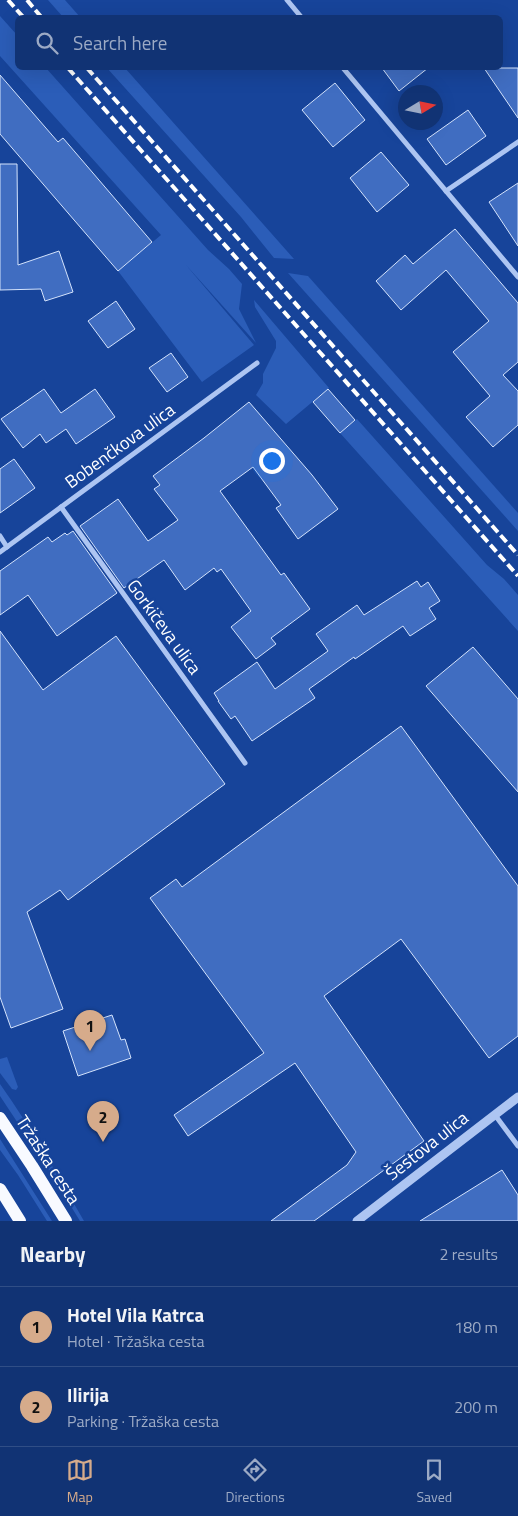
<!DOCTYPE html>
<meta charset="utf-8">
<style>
body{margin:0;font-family:"Titillium Web",sans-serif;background:#1a3b79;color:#f1f3f6}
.compass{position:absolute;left:398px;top:85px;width:45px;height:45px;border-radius:50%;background:#113374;box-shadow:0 5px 20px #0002;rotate:80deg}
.you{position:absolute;left:271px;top:460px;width:18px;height:18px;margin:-12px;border:4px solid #fff;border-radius:50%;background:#1a73e8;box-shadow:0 0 0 8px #1a73e833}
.badge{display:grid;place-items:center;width:32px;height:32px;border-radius:50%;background:#d6ab8b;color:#111;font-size:16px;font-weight:700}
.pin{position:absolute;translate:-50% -41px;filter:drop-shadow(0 1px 2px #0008)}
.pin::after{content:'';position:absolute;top:26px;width:18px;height:15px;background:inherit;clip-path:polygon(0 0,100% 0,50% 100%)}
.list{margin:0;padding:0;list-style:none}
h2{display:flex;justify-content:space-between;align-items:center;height:65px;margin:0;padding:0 20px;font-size:21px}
h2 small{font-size:16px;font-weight:400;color:#9caac5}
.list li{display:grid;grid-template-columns:32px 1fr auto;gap:15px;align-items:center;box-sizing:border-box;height:80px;padding:0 20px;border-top:1px solid #304e86}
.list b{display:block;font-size:19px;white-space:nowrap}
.list p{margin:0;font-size:16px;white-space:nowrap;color:#9caac5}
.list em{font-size:16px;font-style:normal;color:#9caac5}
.icon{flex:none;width:28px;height:28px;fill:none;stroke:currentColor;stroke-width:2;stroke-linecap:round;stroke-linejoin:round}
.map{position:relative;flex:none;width:518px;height:1221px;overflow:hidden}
.search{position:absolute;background:#113374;box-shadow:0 5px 20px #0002;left:15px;right:15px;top:15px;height:55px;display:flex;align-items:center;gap:12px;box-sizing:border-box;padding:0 18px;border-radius:8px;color:#9caac5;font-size:19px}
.sheet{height:225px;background:#113374}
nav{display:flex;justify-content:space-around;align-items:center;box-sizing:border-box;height:70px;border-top:1px solid #304e86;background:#113374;font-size:14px;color:#9caac5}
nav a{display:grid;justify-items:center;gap:2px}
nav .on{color:#d6ab8b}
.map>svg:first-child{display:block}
</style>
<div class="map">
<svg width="518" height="1221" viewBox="0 0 518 1221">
<rect width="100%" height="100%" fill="#17449a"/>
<g fill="#2b5db8">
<polygon points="48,0 65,0 80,17 63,17"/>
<polygon points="0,16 17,35 18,68 46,68 208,250 229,269 242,284 239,309 256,343 186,265 254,345 202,382 118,271 161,235 0,56"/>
<polygon points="107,68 125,68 294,259 274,258 241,217"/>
<polygon points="288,273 308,276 518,513 518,531"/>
<polygon points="254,300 329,388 286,424 256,395 263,383 263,374 276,348 276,341 255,307"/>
<polygon points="357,419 487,565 504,579 518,595 518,631 340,433"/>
<polygon points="7,1057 18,1087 16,1090 12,1089 0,1073 0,1059"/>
<path d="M 0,1084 C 31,1128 57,1174 84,1221 L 80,1221 L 43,1161 L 0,1096 Z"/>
<polygon points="0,1139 52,1221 47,1221 18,1175 0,1150"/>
</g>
<g fill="#406dc1" stroke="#d4e3fc">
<polygon points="382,68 428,68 399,91"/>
<polygon points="484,68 518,68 518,118"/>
<polygon points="0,75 58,142 63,138 152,242 118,271 0,134"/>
<polygon points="335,83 365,120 333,147 302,110"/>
<polygon points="468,110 486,136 446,165 427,139"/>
<polygon points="381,152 409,185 377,212 350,178"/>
<polygon points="0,164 17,164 18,265 59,251 73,292 45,301 41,289 0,290"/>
<polygon points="518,183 518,246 489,202"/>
<polygon points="455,229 518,303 518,362 503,375 518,391 518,425 493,447 466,417 490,396 453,352 489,321 446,270 401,310 376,281 405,255 413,264"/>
<polygon points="116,301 135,329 108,348 88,321"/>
<polygon points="171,353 188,377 167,392 149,368"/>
<polygon points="44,389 61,413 95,389 115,417 76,444 66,429 46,443 40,434 23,448 1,419"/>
<polygon points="328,389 355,420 340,433 313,402"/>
<polygon points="249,402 312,475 338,509 298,539 276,508 281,505 253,467 220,491 281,575 284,573 310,609 271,638 276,644 256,659 231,627 251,611 221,569 217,572 214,568 185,590 164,560 124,588 80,526 118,499 148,541 178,520 154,489 160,485 153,476 204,438"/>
<polygon points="14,459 35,488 0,513 0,469"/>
<polygon points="73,531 117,593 57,636 28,595 0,615 0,571 48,537 52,542 65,533 67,535"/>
<polygon points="417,581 421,587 428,582 440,601 429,608 436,619 410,636 403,626 355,659 354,657 309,689 315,698 252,741 235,716 231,719 218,701 219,701 214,693 257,662 275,689 328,651 316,634 357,605 364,615"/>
<polygon points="0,631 43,690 116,636 225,784 68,900 60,890 27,912 63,1009 11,1028 0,997"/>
<polygon points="473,647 518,699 518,792 426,686"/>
<polygon points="401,726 518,886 518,1036 489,1058 401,939 324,996 424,1141 314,1221 271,1221 347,1165 356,1152 295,1063 188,1136 174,1115 264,1053 150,898 176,879 182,887"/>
<polygon points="112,1015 121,1040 125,1039 131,1058 78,1076 63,1031"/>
<polygon points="502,1170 518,1195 518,1221 420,1221"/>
</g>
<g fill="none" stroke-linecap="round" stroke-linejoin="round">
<g stroke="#adc5f2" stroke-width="5">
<polyline points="287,0 302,18"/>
<polyline points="343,68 518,277"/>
<polyline points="446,191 518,142"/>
<polyline points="61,507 245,763"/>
<polyline points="0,536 7,547"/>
<polyline points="0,552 257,363"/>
<polyline points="495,1115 518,1146"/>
</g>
<polyline stroke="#adc5f2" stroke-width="9" points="357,1221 518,1097"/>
<g stroke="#f8faff" stroke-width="12">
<polyline points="0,1118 32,1166 66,1221"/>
<polyline points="0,1189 20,1221"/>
</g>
<g stroke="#fff" stroke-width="4" stroke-dasharray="9 4" stroke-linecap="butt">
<polyline points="8,0 24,18"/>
<polyline points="27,0 42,18"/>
<polyline points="68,68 518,576"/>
<polyline points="87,68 518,555"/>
</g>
</g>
<g text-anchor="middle" stroke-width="5" stroke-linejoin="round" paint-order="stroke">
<g font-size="18" fill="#fff" stroke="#17449a">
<text transform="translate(120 446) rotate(-36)" y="6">Bobenčkova ulica</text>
<text transform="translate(164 627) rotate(54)" y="6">Gorkičeva ulica</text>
<text transform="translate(427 1146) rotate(-38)" y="6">Šestova ulica</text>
<text transform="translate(48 1160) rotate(57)" y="6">Tržaška cesta</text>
</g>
</g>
</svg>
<svg class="compass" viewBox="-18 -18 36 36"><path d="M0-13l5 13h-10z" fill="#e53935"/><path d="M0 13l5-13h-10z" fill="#9caac5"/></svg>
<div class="you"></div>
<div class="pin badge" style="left:90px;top:1051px">1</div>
<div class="pin badge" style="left:103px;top:1142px">2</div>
<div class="search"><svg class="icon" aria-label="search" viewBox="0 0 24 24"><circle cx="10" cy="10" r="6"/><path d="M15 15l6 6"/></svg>Search here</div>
</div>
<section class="sheet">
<h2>Nearby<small>2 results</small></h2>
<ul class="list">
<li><span class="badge">1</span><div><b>Hotel Vila Katrca</b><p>Hotel · Tržaška cesta</p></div><em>180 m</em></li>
<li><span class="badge">2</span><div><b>Ilirija</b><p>Parking · Tržaška cesta</p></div><em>200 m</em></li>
</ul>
</section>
<nav>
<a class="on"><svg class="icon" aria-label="map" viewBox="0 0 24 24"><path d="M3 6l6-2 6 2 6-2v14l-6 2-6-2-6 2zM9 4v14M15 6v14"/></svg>Map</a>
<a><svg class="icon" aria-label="directions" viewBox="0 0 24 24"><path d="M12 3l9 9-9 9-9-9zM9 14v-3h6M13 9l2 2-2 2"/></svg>Directions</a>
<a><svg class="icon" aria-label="saved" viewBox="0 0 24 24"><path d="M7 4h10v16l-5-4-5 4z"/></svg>Saved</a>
</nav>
